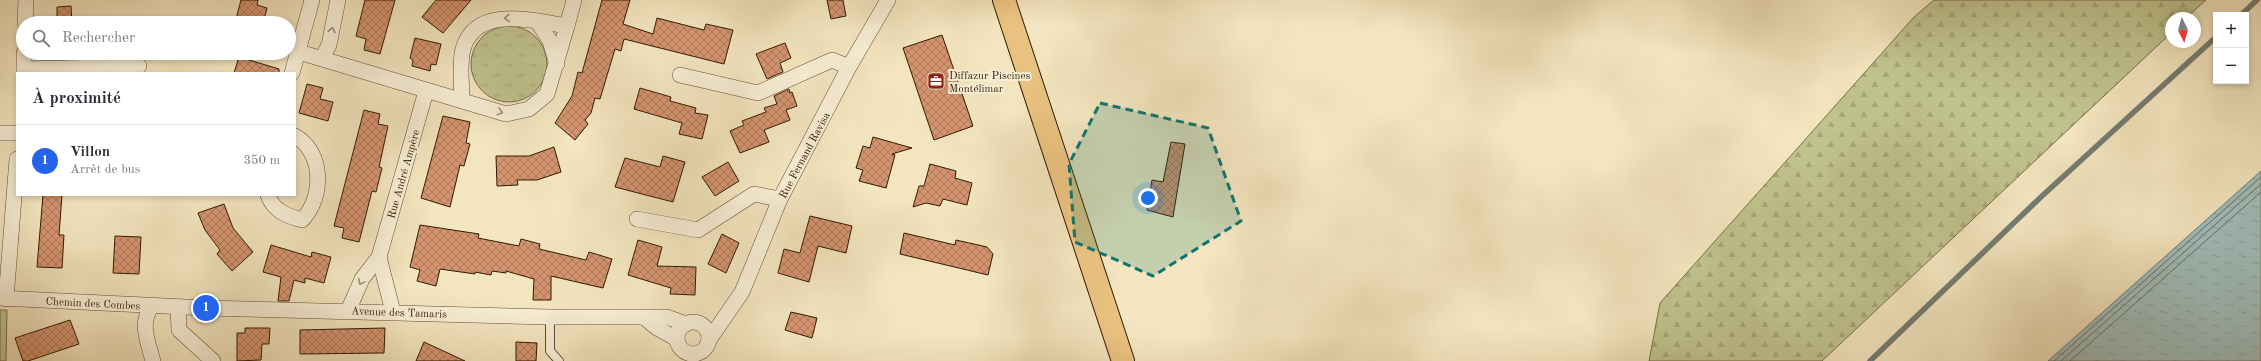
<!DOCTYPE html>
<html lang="fr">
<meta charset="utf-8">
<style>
body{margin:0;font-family:"Old Standard TT",serif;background:#f7f7f7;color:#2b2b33}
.controls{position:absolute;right:12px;top:12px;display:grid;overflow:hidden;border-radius:0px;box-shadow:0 2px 6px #0003}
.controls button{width:36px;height:36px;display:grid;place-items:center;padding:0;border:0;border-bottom:1px solid #e1e1e2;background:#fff;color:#2b2b33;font:20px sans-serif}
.compass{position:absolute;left:2165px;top:12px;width:36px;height:36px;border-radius:50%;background:#fff;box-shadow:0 2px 6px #0003;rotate:174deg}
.you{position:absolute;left:1148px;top:198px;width:14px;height:14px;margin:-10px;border:3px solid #fff;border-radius:50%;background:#1a73e8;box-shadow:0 0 0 6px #1a73e833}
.badge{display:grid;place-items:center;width:26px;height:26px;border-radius:50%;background:#2563eb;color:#fff;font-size:13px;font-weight:700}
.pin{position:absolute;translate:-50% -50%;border:2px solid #fff;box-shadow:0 1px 4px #0006}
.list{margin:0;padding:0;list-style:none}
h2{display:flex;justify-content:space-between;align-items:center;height:52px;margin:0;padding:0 16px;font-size:17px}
h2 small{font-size:13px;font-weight:400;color:#7c7c81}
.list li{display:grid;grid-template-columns:26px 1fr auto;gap:12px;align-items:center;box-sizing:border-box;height:72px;padding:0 16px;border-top:1px solid #e1e1e2}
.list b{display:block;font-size:15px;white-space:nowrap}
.list p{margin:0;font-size:13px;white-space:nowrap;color:#7c7c81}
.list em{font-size:13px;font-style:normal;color:#7c7c81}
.icon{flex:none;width:22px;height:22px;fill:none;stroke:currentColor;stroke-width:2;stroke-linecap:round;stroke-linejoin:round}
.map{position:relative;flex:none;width:2261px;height:361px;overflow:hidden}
.search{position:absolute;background:#fff;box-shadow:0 2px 6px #0003;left:16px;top:16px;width:280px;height:44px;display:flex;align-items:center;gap:10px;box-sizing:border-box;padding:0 14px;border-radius:22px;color:#7c7c81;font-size:15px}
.panel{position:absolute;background:#fff;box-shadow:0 2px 6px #0003;left:16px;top:72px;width:280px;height:124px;border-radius:0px}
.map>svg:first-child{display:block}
</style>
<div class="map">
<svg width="2261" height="361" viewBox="0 0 2261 361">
<defs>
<pattern id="grass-tufts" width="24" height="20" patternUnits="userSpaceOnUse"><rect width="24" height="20" fill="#c0c38e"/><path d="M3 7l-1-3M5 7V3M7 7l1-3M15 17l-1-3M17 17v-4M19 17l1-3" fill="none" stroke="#a5a779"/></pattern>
<pattern id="forest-firs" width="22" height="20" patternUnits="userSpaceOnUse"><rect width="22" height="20" fill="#c0c38e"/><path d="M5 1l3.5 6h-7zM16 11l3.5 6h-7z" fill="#a5a779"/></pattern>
<pattern id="water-ripples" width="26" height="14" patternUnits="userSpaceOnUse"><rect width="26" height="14" fill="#a0bdbb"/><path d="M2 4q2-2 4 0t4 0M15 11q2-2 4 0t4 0" fill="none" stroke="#8aa29f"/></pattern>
<pattern id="building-cross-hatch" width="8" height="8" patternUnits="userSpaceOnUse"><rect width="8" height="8" fill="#d4946f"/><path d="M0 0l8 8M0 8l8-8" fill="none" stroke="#ad7859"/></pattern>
</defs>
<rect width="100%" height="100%" fill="#f3e5bf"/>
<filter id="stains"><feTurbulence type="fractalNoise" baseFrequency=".005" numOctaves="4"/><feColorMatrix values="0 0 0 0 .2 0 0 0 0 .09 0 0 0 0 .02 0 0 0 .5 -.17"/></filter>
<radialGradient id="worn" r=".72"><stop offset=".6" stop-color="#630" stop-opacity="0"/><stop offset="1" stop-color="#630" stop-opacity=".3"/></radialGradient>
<circle fill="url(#grass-tufts)" stroke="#786e48" cx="509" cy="64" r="38"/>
<polygon fill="url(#forest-firs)" stroke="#786e48" points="1934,0 2206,0 2186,18 2171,18 2171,33 1822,361 1649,361 1660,303 1914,17"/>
<polygon fill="#c0c38e" stroke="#786e48" points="0,310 7,310 6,361 0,361"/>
<polygon fill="url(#water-ripples)" stroke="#747c71" points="2261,171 2261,361 2048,361"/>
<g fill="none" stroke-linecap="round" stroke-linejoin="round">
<g stroke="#686c5f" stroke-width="1">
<polyline points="2054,361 2261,177"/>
<polyline points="2061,361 2261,184"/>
<polyline points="2070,361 2261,192"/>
</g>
<g stroke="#747c71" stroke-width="5.5">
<polyline points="2241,15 2257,0"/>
<polyline points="1870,361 2042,196 2216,37"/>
</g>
</g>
<g fill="url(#building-cross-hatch)" stroke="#311a03">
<polygon points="241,0 258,0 257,5 267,8 263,23 235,23"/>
<polygon points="365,0 395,0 380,54 364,50 366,39 356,36"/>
<polygon points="436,0 471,0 443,33 422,17"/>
<polygon points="602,0 630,0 623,24 653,34 657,18 704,30 706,24 733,30 724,64 624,39 621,51 615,49 600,99 595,98 591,113 585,120 588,124 575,140 555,123 572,96 578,72 582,73"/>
<polygon points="827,0 843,0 846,16 831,19"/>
<polygon points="71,6 72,23 57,23 57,7"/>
<polygon points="942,35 973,126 934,140 903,48"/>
<polygon points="415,38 441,44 436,65 431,64 430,71 412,66 413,60 410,58"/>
<polygon points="785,43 791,58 780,63 783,72 767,79 756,54"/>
<polygon points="239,57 279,69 279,73 234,73"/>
<polygon points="307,84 323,88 320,99 333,102 328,121 299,113"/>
<polygon points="640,88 671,97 670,101 696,108 695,113 708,115 702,139 679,134 682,123 634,109"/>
<polygon points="789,89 790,93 792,92 797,106 786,110 790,120 764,130 769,142 740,153 730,131 744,125 742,121 766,112 764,108 777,104 774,96"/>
<polygon points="364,110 380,114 378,124 388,126 379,167 382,168 376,192 372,191 359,242 342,238 344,228 334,226"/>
<polygon points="443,116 470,122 466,143 470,144 464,166 460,165 450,207 421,198"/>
<polygon points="873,137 912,148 892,154 895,155 886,188 859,181 863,170 856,168 863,146 870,148"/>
<polygon points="1171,142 1185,144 1173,217 1147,210 1152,180 1163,182"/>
<polygon points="554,147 561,172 537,180 517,180 518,185 497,186 496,156 529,156"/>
<polygon points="663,156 685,162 673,202 615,187 625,158 660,167"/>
<polygon points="728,162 739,181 715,196 702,177"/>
<polygon points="930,164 956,171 955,178 972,183 967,205 943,199 940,206 926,203 913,207 919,186 924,186"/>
<polygon points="43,195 62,195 59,235 64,235 62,268 37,267"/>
<polygon points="224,204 233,228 253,252 232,271 217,254 220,250 205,230 198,213"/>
<polygon points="810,216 852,226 846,253 818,246 809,282 778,273 784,249 800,253"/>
<polygon points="420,225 479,234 478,238 519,246 521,239 540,244 539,249 586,260 589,252 612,259 603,288 551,276 551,300 533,300 534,279 506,271 506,273 492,271 491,275 475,272 475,274 440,269 436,286 417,281 420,270 410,267"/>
<polygon points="904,233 955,245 956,240 987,247 993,254 988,275 900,254"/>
<polygon points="722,234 739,243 726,273 708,264"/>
<polygon points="115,236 141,237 139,274 113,273"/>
<polygon points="638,240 662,247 657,266 696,267 695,295 670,294 671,288 628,275"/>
<polygon points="271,245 311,257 312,252 331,257 324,283 305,278 305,283 294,280 289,301 278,301 281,277 263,272"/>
<polygon points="791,312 817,318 812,338 785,330"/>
<polygon points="70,320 79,344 28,361 23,361 15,338"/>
<polygon points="245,328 270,328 269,344 262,344 261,360 237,361 237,333 245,333"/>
<polygon points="385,328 384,353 300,354 300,330"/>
<polygon points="424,342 465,361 416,361"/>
<polygon points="516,342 537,343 536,361 516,361"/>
</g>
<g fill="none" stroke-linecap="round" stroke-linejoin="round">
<g stroke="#624d32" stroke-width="10">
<polyline id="service" points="550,317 550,351 559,361"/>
</g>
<g stroke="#624d32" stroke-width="16">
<g id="minor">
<polyline points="537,21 550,41 557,64"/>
<polyline points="25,23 26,0"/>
<polyline points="567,26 574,0"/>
<path d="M 299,52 L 506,114 L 529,109 L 547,94 L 567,26 C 535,21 476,4 463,49 C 459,65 462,85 462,101"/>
<polyline points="322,58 329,45 338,0"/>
<polyline points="24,69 139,66"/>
<polyline points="24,73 24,53"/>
<polyline points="292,73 312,0"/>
<polyline points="680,75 758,93 832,60 849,67"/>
<polyline points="0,133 17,133"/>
<path d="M 268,195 C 273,210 286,216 302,220 C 324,198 324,152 295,136"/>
<polyline points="637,219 698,230 754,194 780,199"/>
<polyline points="379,257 393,312"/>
<polyline points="0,298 206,308 550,317 667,317 686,324"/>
<polyline points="6,299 17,159"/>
<path d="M 152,306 C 139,323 148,342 153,361"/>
<polyline points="178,307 179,330 213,361"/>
<polyline points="348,311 362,279 379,257 426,91"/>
<polyline points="645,318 657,328 677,339"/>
<circle cx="693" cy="338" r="16"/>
<polyline points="709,340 742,292 780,199 849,67 888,0"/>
</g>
</g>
<g stroke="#311a03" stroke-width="24">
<polyline id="primary" points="1004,0 1123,361"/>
</g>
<use href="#service" stroke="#f7eed5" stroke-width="8"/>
<use href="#minor" stroke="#f7eed5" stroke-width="15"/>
<use href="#primary" stroke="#eac280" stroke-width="22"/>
</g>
<defs><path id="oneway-chevron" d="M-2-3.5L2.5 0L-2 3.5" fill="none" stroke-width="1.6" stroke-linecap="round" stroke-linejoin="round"/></defs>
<g stroke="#9e8f76">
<use href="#oneway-chevron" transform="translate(507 18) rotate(178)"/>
<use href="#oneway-chevron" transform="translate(332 30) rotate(-78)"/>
<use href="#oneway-chevron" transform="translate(500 112) rotate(16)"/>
<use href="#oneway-chevron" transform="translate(361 282) rotate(118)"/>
</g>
<path fill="#0f766e" fill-opacity="0.2" stroke="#0f766e" stroke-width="3" stroke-dasharray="8 5" stroke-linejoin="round" d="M 1100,103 L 1208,128 L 1241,221 L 1153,276 L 1075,242 L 1069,164 Z"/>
<defs>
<g id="office-square" transform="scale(0.9)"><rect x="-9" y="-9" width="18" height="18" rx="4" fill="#8f2418" stroke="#f7eed5"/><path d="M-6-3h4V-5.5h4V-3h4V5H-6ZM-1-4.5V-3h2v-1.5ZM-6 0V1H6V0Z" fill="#fff"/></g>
</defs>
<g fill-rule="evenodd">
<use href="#office-square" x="936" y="81"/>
</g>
<g text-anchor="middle" stroke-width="4" stroke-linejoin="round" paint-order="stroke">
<g font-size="11" fill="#311a03" stroke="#f7eed5" text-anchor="start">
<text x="949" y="79">Diffazur Piscines<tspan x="949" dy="13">Montélimar</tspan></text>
</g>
<g font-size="11" fill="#311a03" stroke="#f7eed5">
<text transform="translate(804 155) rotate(-62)" y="4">Rue Fernand Ravisa</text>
<text transform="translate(403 174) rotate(-74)" y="4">Rue André Ampère</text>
<text transform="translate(93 303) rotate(3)" y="4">Chemin des Combes</text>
<text transform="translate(399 312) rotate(2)" y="4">Avenue des Tamaris</text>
</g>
</g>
<rect width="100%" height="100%" filter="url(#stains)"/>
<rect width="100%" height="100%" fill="url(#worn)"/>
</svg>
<div class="controls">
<button>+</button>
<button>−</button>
</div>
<svg class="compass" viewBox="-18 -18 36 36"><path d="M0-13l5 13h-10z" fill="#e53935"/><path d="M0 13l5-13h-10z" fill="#7c7c81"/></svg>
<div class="you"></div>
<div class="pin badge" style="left:206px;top:308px">1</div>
<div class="search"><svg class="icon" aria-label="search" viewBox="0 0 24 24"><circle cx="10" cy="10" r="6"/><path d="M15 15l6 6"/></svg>Rechercher</div>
<section class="panel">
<h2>À proximité<small></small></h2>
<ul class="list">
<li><span class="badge">1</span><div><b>Villon</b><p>Arrêt de bus</p></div><em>350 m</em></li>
</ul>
</section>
</div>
